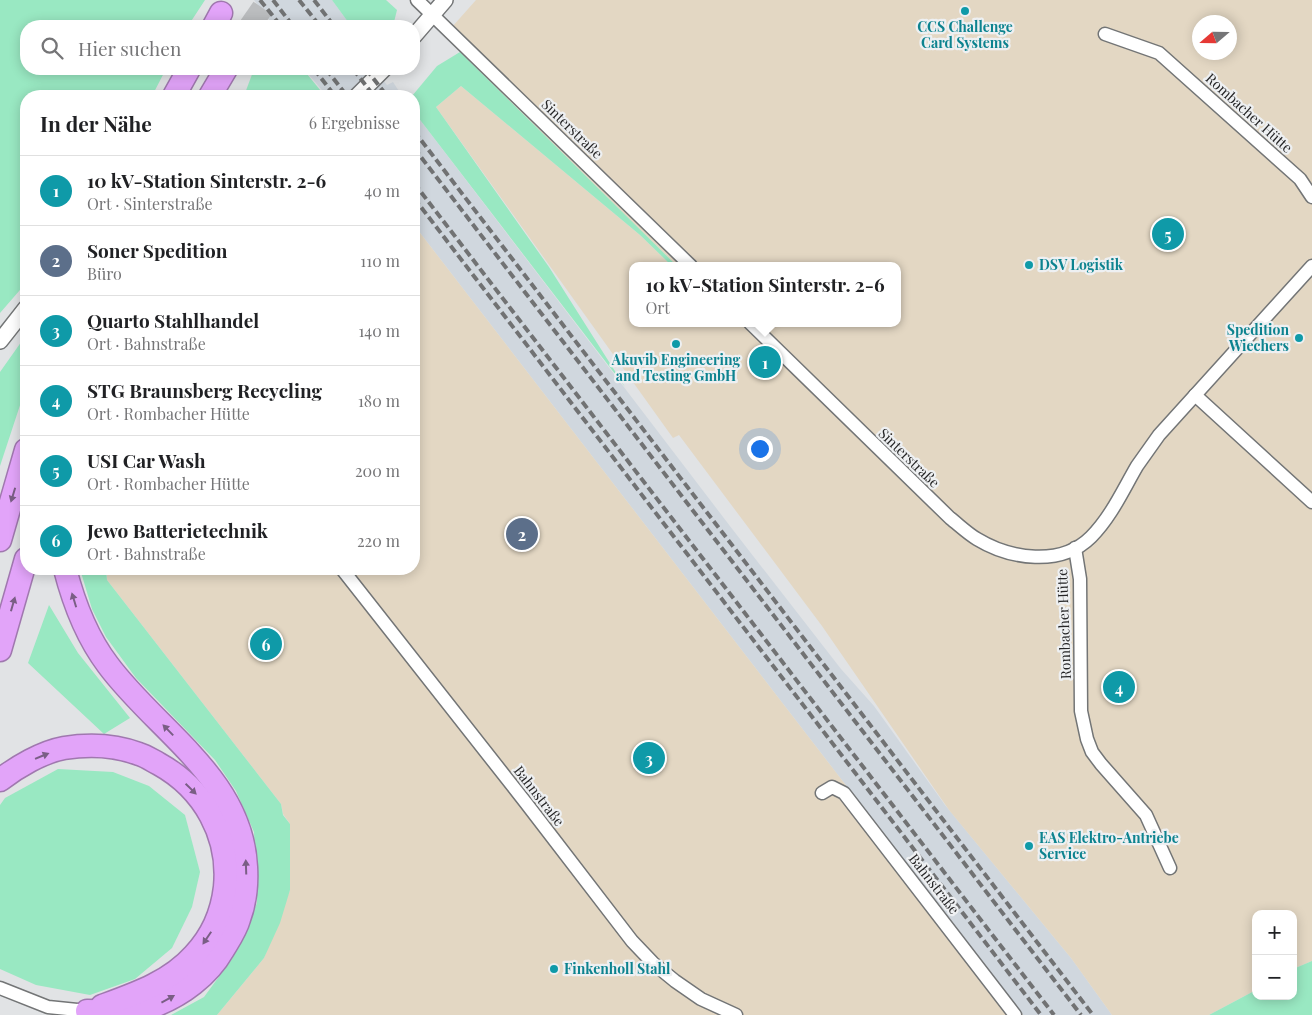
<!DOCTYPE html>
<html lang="de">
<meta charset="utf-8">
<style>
body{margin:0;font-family:"Playfair Display",serif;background:#f2f2f2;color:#202124}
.controls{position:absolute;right:15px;bottom:15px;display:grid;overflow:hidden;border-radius:10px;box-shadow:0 2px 12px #0003}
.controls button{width:45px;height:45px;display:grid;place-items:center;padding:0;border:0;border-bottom:1px solid #e0e0e0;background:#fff;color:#202124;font:25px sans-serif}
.compass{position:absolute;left:1192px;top:15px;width:45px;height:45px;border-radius:50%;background:#fff;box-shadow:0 2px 12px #0003;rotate:250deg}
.you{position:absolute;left:759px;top:448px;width:18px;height:18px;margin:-12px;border:4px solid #fff;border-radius:50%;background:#1a73e8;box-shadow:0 0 0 8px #1a73e833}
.badge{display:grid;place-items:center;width:32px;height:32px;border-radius:50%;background:#017ea4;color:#fff;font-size:16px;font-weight:700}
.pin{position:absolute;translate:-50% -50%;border:2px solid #fff;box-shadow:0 1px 5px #0006}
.popup{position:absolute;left:629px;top:262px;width:272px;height:65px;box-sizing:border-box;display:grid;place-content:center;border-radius:10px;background:#fff;filter:drop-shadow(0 1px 4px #0005);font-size:16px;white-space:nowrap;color:#757577}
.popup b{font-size:19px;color:#202124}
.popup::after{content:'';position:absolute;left:50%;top:100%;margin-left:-10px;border:10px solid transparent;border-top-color:#fff}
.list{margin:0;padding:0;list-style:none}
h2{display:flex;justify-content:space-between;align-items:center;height:65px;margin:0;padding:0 20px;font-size:21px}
h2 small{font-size:16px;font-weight:400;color:#757577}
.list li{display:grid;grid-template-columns:32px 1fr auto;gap:15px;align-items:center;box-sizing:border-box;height:70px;padding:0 20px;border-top:1px solid #e0e0e0}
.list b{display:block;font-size:19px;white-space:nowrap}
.list p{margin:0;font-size:16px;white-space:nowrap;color:#757577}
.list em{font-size:16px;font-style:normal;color:#757577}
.icon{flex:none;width:28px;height:28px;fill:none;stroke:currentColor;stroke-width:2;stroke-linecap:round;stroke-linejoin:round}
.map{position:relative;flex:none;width:1312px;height:1015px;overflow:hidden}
.search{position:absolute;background:#fff;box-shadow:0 2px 12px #0003;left:20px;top:20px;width:400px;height:55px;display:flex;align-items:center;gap:12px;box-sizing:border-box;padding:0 18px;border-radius:20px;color:#757577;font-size:19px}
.panel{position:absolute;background:#fff;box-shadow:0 2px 12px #0003;left:20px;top:90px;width:400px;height:485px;border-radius:20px}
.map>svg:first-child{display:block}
</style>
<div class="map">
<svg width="1312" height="1015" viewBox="0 0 1312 1015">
<rect width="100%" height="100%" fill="#e1e3e5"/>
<g fill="#d0d7de">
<polygon points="254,0 332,0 351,26 274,26"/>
<polygon points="304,69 374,69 387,85 393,82 402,96 328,96 321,89"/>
<polygon points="414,112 733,530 841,669 874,706 945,805 1071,958 1112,1015 1023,1015 414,225"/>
</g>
<g fill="#e3d7c3" fill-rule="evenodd">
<path d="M 476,0 L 1312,0 L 1312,961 L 1293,969 L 1293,914 L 1256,914 L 1256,990 L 1209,1015 L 1112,1015 L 1071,958 L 949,810 L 822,626 L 679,435 L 673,438 L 436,107 L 461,86 L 640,235 L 672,266 L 632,266 L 632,323 L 898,323 L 898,266 L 677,266 L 444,36 ZM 1200,22 L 1230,22 L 1230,52 L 1200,52 Z"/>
<polygon points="414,225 1023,1015 217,1015 264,958 290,890 290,824 283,814 281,804 107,580 107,569 414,569"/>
</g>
<g fill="#99e8c2">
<polygon points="0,0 205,0 188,26 26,26 26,69 166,69 152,96 26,96 26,283 0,313"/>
<polygon points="332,0 386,0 397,10 393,26 351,26"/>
<polygon points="460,52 677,266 672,266 640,235 461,86 436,107 549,267 625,387 414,112 414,96 412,96 437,66"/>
<polygon points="254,69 303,69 325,96 244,96"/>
<polygon points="26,337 26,387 0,466 0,372 24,338 20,352"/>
<polygon points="80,569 106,569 107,580 281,804 283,815 290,824 290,890 280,923 264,958 217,1015 171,1015 204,997 232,959 257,903 254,832 236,791 215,760 136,678 106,637 92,609"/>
<polygon points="49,605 78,653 130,718 104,734 28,663"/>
<polygon points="58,769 113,772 149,786 185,815 200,872 192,907 172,948 135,979 90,995 36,985 0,969 0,805 5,798"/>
<polygon points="1312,961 1312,1015 1209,1015 1256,990 1256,996 1293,996 1293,969"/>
</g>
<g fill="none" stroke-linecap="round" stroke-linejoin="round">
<polyline stroke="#bbbdbf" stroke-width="22" stroke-dasharray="22 11" stroke-linecap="butt" points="250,26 268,0"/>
<g stroke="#737576" stroke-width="15">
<g id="minor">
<polyline points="417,0 691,266"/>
<polyline points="1105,34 1159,53 1300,179 1312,197"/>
<path d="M 750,323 L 950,518 C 959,525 967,533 977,539 C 1010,559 1061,567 1091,537 C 1111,517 1123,490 1137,466 C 1144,456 1152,445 1159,435 L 1312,266"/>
<polyline points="1195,395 1312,502"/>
<polyline points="1075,548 1080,579 1081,711 1087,739 1092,752 1101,764 1146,815 1170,868"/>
<polyline points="342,569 526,803 632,941 653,963 675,981 701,999 736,1015"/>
<polyline points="822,793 832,787 844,793 1015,1015"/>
<polyline points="0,988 48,1007 87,1011 86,1015"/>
</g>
</g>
<g stroke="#737576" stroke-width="18">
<g id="tertiary">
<polyline points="414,36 445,0"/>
<polyline points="357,96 384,69"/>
<polyline points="0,341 26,308"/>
</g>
</g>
<g stroke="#a078af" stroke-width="25">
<g id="motorway">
<polyline points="214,26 221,13"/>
<polyline points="174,96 189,69"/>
<polyline points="210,96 226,69"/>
<polyline points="0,540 26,450"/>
<path d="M 65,569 C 74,604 86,636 108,665 C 156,730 242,778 246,867 C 247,884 245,903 239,919 C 236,930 229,940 223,950 C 208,976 182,995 154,1006 C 150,1008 145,1011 140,1011 C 123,1013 104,1011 87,1011"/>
<polyline points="0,650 26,559"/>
<path d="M 0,780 C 17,767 42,752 64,748 C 89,744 115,745 139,754 C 146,756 153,761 159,764 C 204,789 230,836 225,887 C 222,913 212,936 194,955 C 170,982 135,994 102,1006"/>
</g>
</g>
<use href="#minor" stroke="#fff" stroke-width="12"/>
<use href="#tertiary" stroke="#fff" stroke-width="15"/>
<use href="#motorway" stroke="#e2a4f9" stroke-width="22"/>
<g stroke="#717273" stroke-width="4" stroke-dasharray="8 4" stroke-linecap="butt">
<polyline points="260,0 281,26"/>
<polyline points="273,0 293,26"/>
<polyline points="299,0 320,26"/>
<polyline points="314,0 334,26"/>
<polyline points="314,69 335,96"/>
<polyline points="326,69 347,96"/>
<polyline points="353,69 374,96"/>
<polyline points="366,69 387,96"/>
<polyline points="414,131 1093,1015"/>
<polyline points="414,148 1081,1015"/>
<polyline points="414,183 1054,1015"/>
<polyline points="414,198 1041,1015"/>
</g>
</g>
<defs><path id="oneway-solid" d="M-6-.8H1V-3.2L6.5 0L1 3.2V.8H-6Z" transform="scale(1.25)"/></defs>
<g fill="#7a5e85">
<use href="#oneway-solid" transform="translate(13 495) rotate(107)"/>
<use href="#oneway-solid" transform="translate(74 600) rotate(-107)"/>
<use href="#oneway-solid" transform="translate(13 604) rotate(-74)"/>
<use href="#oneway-solid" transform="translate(168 730) rotate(-134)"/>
<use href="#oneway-solid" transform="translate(42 756) rotate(-22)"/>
<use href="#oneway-solid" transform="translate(191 789) rotate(44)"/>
<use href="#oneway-solid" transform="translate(246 867) rotate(-92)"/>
<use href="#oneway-solid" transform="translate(207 938) rotate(124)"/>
<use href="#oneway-solid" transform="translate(168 999) rotate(-29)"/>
</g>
<g fill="#0f9aa8" stroke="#eef0f2" stroke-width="2">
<circle cx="965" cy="11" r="5"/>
<circle cx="1029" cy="265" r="5"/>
<circle cx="1299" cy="338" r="5"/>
<circle cx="676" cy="344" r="5"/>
<circle cx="1029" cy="846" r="5"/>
<circle cx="554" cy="969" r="5"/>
</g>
<g text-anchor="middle" stroke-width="4.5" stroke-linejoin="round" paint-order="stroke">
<g font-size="14" font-weight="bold" fill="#0d838f" stroke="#eef0f2" text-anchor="start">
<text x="965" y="32" text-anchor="middle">CCS Challenge<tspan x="965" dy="16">Card Systems</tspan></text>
<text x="1039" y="270">DSV Logistik</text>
<text x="1289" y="335" text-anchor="end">Spedition<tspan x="1289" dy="16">Wiechers</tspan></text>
<text x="676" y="365" text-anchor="middle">Akuvib Engineering<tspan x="676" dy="16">and Testing GmbH</tspan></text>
<text x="1039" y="843">EAS Elektro-Antriebe<tspan x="1039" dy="16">Service</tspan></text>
<text x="564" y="974">Finkenholl Stahl</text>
</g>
<g font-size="14" fill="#252526" stroke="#eef0f2">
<text transform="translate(1249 113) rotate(42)" y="5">Rombacher Hütte</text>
<text transform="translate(572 129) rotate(44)" y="5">Sinterstraße</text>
<text transform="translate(909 458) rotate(44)" y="5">Sinterstraße</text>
<text transform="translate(1064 624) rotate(-92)" y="5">Rombacher Hütte</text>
<text transform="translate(539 796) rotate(52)" y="5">Bahnstraße</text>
<text transform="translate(934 884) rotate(52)" y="5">Bahnstraße</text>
</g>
</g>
</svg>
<div class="controls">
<button>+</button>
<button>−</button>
</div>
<svg class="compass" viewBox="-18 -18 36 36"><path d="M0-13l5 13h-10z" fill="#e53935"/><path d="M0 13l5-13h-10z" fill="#757577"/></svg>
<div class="you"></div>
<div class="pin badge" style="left:765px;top:362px;background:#0f9aa8">1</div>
<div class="popup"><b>10 kV-Station Sinterstr. 2-6</b>Ort</div>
<div class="pin badge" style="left:522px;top:534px;background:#5c6f8a">2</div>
<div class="pin badge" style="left:649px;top:758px;background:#0f9aa8">3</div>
<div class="pin badge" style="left:1119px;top:687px;background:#0f9aa8">4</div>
<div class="pin badge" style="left:1168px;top:234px;background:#0f9aa8">5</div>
<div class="pin badge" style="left:266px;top:644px;background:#0f9aa8">6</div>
<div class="search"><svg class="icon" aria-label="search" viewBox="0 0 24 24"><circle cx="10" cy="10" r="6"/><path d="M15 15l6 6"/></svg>Hier suchen</div>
<section class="panel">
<h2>In der Nähe<small>6 Ergebnisse</small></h2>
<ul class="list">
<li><span class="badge" style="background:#0f9aa8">1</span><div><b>10 kV-Station Sinterstr. 2-6</b><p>Ort · Sinterstraße</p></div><em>40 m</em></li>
<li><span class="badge" style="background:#5c6f8a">2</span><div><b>Soner Spedition</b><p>Büro</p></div><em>110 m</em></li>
<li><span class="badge" style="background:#0f9aa8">3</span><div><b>Quarto Stahlhandel</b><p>Ort · Bahnstraße</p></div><em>140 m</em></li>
<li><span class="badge" style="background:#0f9aa8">4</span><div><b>STG Braunsberg Recycling</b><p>Ort · Rombacher Hütte</p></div><em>180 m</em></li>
<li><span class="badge" style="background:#0f9aa8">5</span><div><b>USI Car Wash</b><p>Ort · Rombacher Hütte</p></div><em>200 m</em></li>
<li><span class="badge" style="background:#0f9aa8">6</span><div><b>Jewo Batterietechnik</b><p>Ort · Bahnstraße</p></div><em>220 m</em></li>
</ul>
</section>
</div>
